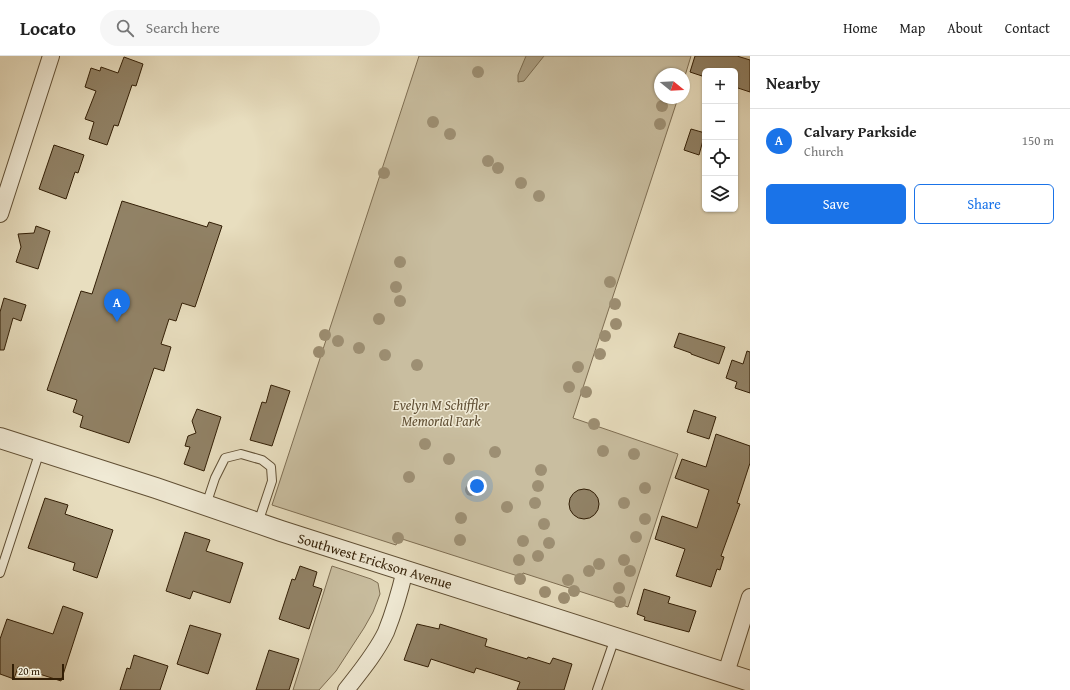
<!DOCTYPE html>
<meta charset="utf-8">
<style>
body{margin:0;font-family:"Gentium Book Plus",serif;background:#f6f6f6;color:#222}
.controls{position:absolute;right:12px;top:12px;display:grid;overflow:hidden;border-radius:6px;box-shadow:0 1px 3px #0004}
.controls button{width:36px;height:36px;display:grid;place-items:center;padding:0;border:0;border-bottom:1px solid #e0e0e0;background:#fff;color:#222;font:20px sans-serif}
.compass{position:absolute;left:654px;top:12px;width:36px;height:36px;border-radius:50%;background:#fff;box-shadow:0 1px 3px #0004;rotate:108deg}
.scale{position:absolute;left:12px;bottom:10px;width:52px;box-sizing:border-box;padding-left:4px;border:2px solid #331f06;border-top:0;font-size:11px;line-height:14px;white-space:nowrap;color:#331f06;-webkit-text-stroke:3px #f0ead5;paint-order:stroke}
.you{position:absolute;left:477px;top:430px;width:14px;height:14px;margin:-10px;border:3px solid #fff;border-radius:50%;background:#1a73e8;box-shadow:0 0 0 6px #1a73e833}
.badge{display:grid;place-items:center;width:26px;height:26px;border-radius:50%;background:#1a73e8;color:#fff;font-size:13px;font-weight:700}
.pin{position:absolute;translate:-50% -33px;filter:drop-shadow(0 1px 2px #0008)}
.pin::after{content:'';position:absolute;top:21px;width:14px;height:12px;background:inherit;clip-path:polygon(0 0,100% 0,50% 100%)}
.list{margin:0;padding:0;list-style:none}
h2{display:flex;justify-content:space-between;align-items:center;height:52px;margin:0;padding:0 16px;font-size:17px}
h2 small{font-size:13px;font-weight:400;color:#767676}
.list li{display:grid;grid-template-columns:26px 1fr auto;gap:12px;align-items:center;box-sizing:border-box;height:64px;padding:0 16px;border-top:1px solid #e0e0e0}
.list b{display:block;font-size:15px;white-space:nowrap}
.list p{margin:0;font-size:13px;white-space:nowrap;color:#767676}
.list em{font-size:13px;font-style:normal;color:#767676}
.actions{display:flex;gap:8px;padding:12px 16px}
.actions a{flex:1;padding:9px 0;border:1px solid #1a73e8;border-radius:6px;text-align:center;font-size:14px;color:#1a73e8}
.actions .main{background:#1a73e8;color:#fff}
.icon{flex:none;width:22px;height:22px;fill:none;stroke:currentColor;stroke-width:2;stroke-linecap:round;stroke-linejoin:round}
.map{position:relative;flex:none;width:750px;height:634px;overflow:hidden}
header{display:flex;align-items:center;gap:24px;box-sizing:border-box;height:56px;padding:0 20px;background:#fff;border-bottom:1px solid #e0e0e0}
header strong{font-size:19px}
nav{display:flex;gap:22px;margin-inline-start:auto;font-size:14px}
.search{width:280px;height:36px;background:#f6f6f6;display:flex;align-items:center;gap:10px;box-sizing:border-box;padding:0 14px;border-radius:22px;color:#767676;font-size:15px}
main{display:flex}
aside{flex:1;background:#fff}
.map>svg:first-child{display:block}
</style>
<header>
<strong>Locato</strong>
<div class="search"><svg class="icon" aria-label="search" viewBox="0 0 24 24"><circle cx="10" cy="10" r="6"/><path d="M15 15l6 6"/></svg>Search here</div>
<nav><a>Home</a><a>Map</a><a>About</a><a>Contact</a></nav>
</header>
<main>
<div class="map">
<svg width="750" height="634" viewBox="0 0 750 634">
<rect width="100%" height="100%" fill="#e8debf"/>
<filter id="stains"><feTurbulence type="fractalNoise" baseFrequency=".005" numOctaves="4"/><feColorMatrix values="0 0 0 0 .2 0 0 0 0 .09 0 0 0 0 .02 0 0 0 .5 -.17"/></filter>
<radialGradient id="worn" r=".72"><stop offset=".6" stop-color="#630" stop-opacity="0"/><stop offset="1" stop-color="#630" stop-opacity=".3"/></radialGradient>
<g fill="#c9bea0" stroke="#7e6e53">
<polygon points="419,0 691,0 684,23 684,18 660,18 660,42 678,42 573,362 678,398 628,551 523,517 521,521 399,482 396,489 272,449"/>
<polygon points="332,510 371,523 378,527 380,538 373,556 364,572 336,615 319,634 293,634"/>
</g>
<polygon fill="#aa9d80" stroke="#7a6b4f" points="526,0 544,0 524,25 518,26 518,19"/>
<g fill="#918266" stroke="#331f06">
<polygon points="695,0 737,0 750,4 750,36 735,31 735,15 705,15 705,21 690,16"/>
<polygon points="124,1 143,8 136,30 132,29 118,70 114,69 107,89 89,83 94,66 85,63 96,35 85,31 91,12 100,15 101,11 118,17"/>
<polygon points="691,73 705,77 699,99 684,94"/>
<polygon points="54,89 84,99 78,117 75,116 66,143 39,133"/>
<polygon points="122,145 207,171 209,166 222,170 195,251 182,247 176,265 169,263 161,288 171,291 164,315 154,312 129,387 80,371 83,360 73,356 77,344 47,334 81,235 92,238"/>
<polygon points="36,170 50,175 38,213 16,206 21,191 18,178 34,177"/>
<polygon points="4,242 26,249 21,265 13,262 4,294 0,294 0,256"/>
<polygon points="679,277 725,291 719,308 691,298 691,297 674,291"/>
<polygon points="747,295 750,296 750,337 735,332 737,326 726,322 732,304 743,308"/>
<polygon points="271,329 290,335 272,390 250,384 262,346 266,347"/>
<polygon points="197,353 221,361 204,415 184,408 190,391 185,390 188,380 196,377 192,365"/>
<polygon points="694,354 716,361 709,383 687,376"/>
<polygon points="716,378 750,390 750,407 737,447 740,448 721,500 724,501 720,514 717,513 711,531 676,520 685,493 655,483 662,460 697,472 709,434 675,422 682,403 706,411"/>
<circle cx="584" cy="448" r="15"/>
<polygon points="45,442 68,449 65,458 113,474 97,522 73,514 75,507 28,492"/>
<polygon points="185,476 210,484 206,495 243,507 230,547 193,535 190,543 166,535"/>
<polygon points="300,510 317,516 313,530 322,533 309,573 279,563 292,523 295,524"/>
<polygon points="644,533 670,541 668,547 696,555 689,576 644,564 645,561 637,558"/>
<polygon points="63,550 83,557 61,625 18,611 14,623 0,618 0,583 7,563 53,578"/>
<polygon points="417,568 439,573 440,568 468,577 487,583 485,590 527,603 528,601 550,608 553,602 572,608 564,634 517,634 520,626 476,612 474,617 431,603 428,611 404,604"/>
<polygon points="190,569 221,578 208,618 177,608"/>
<polygon points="269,594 299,603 289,634 256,634"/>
<polygon points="134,599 168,610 160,634 120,634 127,612 130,613"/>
</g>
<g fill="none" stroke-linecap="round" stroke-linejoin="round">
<g stroke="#604f34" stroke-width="10">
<g id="service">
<polyline points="206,449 215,422 225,402 241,398 262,404 271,411 272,425 258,467"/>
<polyline points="0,517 40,395"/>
<polyline points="597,634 615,582"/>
</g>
</g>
<g stroke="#604f34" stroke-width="18">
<g id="minor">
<polyline points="0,158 51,0"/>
<polyline points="726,617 750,541"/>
<path d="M 346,634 C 360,616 376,597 386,576 C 394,556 400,535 405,514"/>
</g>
</g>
<g stroke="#604f34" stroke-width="22">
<polyline id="tertiary" points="0,382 156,432 281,475 750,625"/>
</g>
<use href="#service" stroke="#f0ead5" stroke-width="8"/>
<use href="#minor" stroke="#f0ead5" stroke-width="16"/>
<use href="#tertiary" stroke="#f0ead5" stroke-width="20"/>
</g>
<g fill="#9d8f73">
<circle cx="478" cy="16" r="6"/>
<circle cx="662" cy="50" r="6"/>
<circle cx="433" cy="66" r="6"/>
<circle cx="660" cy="68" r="6"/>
<circle cx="450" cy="78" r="6"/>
<circle cx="488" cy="105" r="6"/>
<circle cx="498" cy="112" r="6"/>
<circle cx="384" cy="117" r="6"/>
<circle cx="521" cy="127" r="6"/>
<circle cx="539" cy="140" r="6"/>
<circle cx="400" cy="206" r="6"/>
<circle cx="610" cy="226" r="6"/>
<circle cx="396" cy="231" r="6"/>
<circle cx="400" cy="245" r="6"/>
<circle cx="615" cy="248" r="6"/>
<circle cx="379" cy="263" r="6"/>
<circle cx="616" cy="268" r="6"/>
<circle cx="325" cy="279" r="6"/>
<circle cx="605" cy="280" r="6"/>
<circle cx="338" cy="285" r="6"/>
<circle cx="359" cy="292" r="6"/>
<circle cx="319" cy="296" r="6"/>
<circle cx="600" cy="298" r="6"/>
<circle cx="385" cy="299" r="6"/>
<circle cx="417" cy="309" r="6"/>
<circle cx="578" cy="311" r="6"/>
<circle cx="569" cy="331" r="6"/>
<circle cx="586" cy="336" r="6"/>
<circle cx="594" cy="368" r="6"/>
<circle cx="425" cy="388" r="6"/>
<circle cx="603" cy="395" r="6"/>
<circle cx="495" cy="396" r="6"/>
<circle cx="634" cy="398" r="6"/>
<circle cx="449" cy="403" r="6"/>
<circle cx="541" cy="414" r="6"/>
<circle cx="409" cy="421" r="6"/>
<circle cx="538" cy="430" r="6"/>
<circle cx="645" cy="432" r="6"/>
<circle cx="471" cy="434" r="6"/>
<circle cx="535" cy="447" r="6"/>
<circle cx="624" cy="447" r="6"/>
<circle cx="507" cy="451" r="6"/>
<circle cx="461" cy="462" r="6"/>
<circle cx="645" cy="463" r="6"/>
<circle cx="544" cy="468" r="6"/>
<circle cx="636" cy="481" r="6"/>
<circle cx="398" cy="482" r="6"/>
<circle cx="460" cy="484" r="6"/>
<circle cx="523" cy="485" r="6"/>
<circle cx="549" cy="487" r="6"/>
<circle cx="538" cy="500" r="6"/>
<circle cx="519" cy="504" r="6"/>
<circle cx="624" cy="504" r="6"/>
<circle cx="599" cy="508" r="6"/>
<circle cx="589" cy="515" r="6"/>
<circle cx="630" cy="515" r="6"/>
<circle cx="520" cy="523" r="6"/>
<circle cx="568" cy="524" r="6"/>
<circle cx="619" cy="532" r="6"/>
<circle cx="574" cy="535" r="6"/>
<circle cx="545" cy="536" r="6"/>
<circle cx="564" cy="542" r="6"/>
<circle cx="620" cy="546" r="6"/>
</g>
<g text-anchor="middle" stroke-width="3" stroke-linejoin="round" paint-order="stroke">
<g font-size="14" font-style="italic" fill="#604f34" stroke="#f0ead5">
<text x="441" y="354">Evelyn M Schiffler<tspan x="441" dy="16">Memorial Park</tspan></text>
</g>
<g font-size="14" fill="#331f06" stroke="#f0ead5">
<text transform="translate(375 505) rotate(17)" y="5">Southwest Erickson Avenue</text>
</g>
</g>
<rect width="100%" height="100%" filter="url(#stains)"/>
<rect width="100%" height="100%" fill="url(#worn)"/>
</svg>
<div class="controls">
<button>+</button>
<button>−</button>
<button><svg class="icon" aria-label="locate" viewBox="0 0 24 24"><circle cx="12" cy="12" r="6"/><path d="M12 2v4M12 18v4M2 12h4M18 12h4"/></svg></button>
<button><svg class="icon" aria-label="layers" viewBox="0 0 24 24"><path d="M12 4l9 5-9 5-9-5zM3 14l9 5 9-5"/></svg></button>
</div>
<svg class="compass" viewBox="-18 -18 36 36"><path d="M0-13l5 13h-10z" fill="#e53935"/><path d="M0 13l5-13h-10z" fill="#767676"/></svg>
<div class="scale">20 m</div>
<div class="you"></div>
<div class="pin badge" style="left:117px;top:266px">A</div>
</div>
<aside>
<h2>Nearby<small></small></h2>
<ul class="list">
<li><span class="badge">A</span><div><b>Calvary Parkside</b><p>Church</p></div><em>150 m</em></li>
</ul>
<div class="actions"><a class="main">Save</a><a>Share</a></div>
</aside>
</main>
